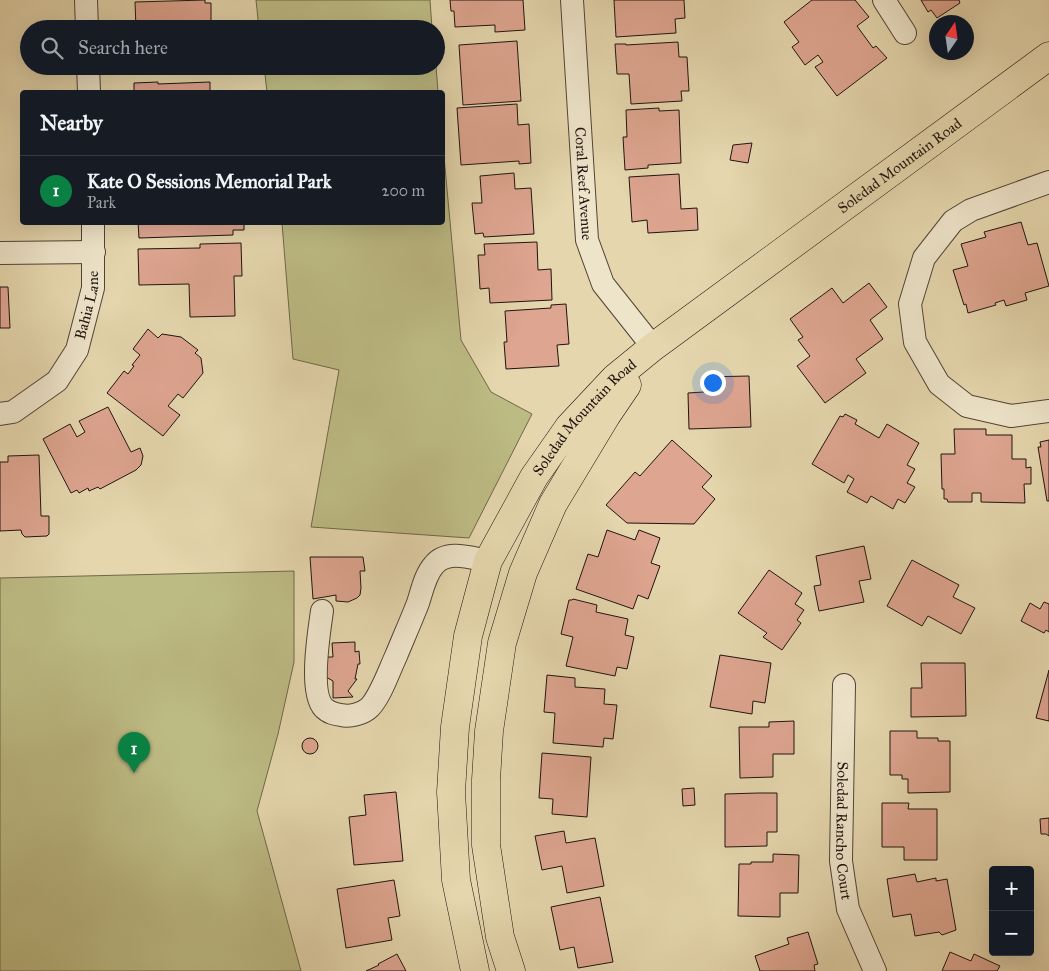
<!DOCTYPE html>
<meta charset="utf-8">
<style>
body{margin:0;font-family:"IM FELL Great Primer",serif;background:#20242c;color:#f1f3f6}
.controls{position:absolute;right:15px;bottom:15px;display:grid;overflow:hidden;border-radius:5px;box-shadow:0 5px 20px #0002}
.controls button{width:45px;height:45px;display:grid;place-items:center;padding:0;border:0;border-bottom:1px solid #363941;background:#171b24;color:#f1f3f6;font:25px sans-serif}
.compass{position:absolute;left:929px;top:15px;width:45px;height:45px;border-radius:50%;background:#171b24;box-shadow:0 5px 20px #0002;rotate:13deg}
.you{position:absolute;left:712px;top:382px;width:18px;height:18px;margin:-12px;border:4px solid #fff;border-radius:50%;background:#1a73e8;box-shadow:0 0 0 8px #1a73e833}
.badge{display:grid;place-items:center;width:32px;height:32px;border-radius:50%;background:#0b8043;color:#fff;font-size:16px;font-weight:700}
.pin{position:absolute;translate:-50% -41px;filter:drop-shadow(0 1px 2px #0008)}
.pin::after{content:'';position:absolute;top:26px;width:18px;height:15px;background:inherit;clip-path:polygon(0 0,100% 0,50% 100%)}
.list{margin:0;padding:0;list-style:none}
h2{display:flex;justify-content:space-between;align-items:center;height:65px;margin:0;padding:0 20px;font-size:21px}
h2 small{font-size:16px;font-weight:400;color:#9ea1a6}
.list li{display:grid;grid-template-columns:32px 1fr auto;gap:15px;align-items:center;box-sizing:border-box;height:70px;padding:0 20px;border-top:1px solid #363941}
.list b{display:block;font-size:19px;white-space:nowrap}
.list p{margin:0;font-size:16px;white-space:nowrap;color:#9ea1a6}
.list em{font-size:16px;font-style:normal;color:#9ea1a6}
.icon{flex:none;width:28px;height:28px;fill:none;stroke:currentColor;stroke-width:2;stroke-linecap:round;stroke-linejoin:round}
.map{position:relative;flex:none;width:1049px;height:971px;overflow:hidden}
.search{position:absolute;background:#171b24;box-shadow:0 5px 20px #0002;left:20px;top:20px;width:425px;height:55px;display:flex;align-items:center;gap:12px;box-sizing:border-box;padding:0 18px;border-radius:28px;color:#9ea1a6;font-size:19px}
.panel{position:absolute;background:#171b24;box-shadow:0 5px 20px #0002;left:20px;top:90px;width:425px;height:135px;border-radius:5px}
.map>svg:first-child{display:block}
</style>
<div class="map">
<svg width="1049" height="971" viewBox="0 0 1049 971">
<rect width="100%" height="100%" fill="#e5d6ad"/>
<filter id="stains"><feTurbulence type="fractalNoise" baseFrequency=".004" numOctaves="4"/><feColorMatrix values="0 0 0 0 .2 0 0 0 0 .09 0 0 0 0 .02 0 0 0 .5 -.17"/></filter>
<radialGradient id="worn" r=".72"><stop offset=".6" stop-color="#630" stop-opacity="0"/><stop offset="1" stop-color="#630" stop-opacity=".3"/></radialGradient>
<g fill="#bdbb84" stroke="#6e684a">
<polygon points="256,0 430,0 432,29 259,29"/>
<polygon points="264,66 436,66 438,92 267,92"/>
<polygon points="443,146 461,340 491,392 532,414 469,538 311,527 339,370 293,359 282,223 442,222"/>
<polygon points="294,571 294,662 278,734 257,811 301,971 0,971 0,578"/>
</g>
<g fill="#dea590" stroke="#1f140f">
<polygon points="205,0 205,3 211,3 211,29 136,29 135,2"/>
<polygon points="450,0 523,0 525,30 495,32 495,25 455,27 454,11 451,11"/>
<polygon points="614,0 684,0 685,18 675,19 676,33 616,37"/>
<polygon points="812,0 855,0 869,17 857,26 873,48 876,46 887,58 837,96 815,67 823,62 818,55 805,65 792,47 799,42 784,22"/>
<polygon points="921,0 959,0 960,3 937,18 931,10 928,12"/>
<polygon points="517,41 521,101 463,105 459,45"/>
<polygon points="678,42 679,57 687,57 689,91 681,91 682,101 631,104 629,74 617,74 615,44 626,44 626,45"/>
<polygon points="167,66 213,66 213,70 167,71"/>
<polygon points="158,82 158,84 210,82 210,92 134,92 134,83"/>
<polygon points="517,104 518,125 529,124 531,163 519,164 519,161 461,165 457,108"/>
<polygon points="659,108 659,111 679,110 681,163 648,165 648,168 625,170 623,137 627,137 626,110"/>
<polygon points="752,143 748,163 730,160 733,145"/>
<polygon points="514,173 515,189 531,188 534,234 484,237 483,233 475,234 472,203 482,203 480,176"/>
<polygon points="679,174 681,209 697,208 698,230 648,233 647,220 632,222 629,177"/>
<polygon points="138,222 244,222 244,230 233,230 233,235 139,238"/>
<polygon points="1021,222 1028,245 1037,243 1049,286 1025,293 1027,300 1006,306 1004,300 995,303 996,305 968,313 966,304 964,305 953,270 968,266 961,244 986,237 984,232"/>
<polygon points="537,242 538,270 551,269 552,300 490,303 489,288 480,289 478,255 485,255 484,244"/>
<polygon points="241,243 242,276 234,276 235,316 190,317 189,284 139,285 138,249 200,248 200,244"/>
<polygon points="869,283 887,307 870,320 883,339 856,359 866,373 825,403 797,366 810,356 798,340 803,337 790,319 832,288 843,303"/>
<polygon points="0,287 8,287 10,328 0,328"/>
<polygon points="566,304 569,344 557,345 559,366 506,369 504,342 507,342 505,311 551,308 551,305"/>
<polygon points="148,329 158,338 162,334 181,337 198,350 195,353 201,358 203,373 183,398 178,394 168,406 180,415 163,436 107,393 124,371 128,374 134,366 132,365 140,355 133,349"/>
<polygon points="749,376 751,427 689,429 688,393 704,392 703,377"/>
<polygon points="108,407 131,452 140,448 143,456 141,465 136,470 100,489 98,487 89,491 88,488 79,493 77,490 71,493 43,439 70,424 77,437 85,432 79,421"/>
<polygon points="845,414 857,420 855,424 879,438 887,424 919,443 907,465 915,469 907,483 915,487 905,503 898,499 893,509 871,496 867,503 847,492 854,479 848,475 844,483 812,464 840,416 843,417"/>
<polygon points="954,429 986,429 986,435 1012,435 1012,459 1026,459 1026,468 1031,467 1031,484 1024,484 1025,503 981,502 981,493 972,493 972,502 948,502 947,499 944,499 944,489 942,489 941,454 955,454"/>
<polygon points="672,440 712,476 702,487 715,499 694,524 627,523 606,505 635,472 640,476"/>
<polygon points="1049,440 1049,501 1047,501 1038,447 1041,447 1040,442"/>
<polygon points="39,455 41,516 49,516 49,534 47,536 25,537 22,534 21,530 0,531 0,462 8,462 8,456"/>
<polygon points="607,530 635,540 639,530 660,538 651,563 660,566 648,599 638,595 633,609 576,589 588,554 598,557"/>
<polygon points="864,546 871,579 859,581 864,602 819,611 814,586 821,585 816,556"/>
<polygon points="310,557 363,557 365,571 360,571 361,588 360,595 357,598 348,602 336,601 336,595 313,599"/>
<polygon points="912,560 959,585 953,597 975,608 961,634 928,616 922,626 887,606"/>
<polygon points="769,570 802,593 795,604 804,610 797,620 801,623 782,650 763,637 767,633 738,613"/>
<polygon points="573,599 597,605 596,612 628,619 625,635 634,637 627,669 617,667 615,676 566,666 573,637 561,634 569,600 572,600"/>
<polygon points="1044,602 1049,604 1049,632 1046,630 1044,633 1021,621 1030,603 1040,609"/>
<polygon points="355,642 355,652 359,651 360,664 358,664 355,679 357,679 348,691 353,697 333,698 333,681 326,677 326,657 333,657 332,643"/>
<polygon points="720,655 771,663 765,703 753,701 752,714 710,707"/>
<polygon points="921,663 965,663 966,716 911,717 911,688 922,688"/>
<polygon points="1049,670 1049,721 1036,718"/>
<polygon points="547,675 575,678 575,687 605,689 604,704 617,705 613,739 604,738 603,747 553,743 555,713 544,712"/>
<polygon points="794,721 794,754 773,754 773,777 740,778 739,727 769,727 769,722"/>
<polygon points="890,731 917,731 917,738 938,738 938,741 950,741 950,792 908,793 908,779 902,779 902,775 890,775"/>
<circle cx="310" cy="746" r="8"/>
<polygon points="542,753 591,757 587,817 552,814 553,799 539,798"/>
<polygon points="694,788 695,805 683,806 682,789"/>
<polygon points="396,792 403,861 354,865 349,817 366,815 364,795"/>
<polygon points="758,793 777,793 777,832 767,832 767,846 725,847 725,794"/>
<polygon points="882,803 909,803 908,809 937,809 937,860 904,860 904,847 882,847"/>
<polygon points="1049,818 1049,836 1046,834 1041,834 1040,819"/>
<polygon points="564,831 566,843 595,838 604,886 567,893 562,866 542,870 535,836"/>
<polygon points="773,854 799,855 798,893 780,893 780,917 738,916 739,864 751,864 751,862 773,862"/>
<polygon points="915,874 917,882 936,878 936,881 947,879 956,930 942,935 939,932 915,936 911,914 893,917 887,879"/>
<polygon points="394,880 400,916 388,918 392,940 346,948 337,889"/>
<polygon points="600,897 613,962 578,968 574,947 560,950 551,907"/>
<polygon points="808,932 818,964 814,965 815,971 760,971 755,956 789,944 787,938"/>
<polygon points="950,952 971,961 974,954 1000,966 997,971 942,971"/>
<polygon points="397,954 406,971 366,971 379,965 378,964"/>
</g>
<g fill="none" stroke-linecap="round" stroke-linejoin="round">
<g stroke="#504436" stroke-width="24">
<g id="minor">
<polyline points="86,0 87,29"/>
<path id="s1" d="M 572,0 L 587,240 L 603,284 L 653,347"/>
<polyline points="884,0 905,33"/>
<polyline points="88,66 89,92"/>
<polyline points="1049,182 971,210 953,221 924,258 910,304 915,342 939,384 967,406 1011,416 1049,411"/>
<polyline points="0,253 94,252"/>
<path id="s2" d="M 0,414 L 13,412 L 57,381 L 77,350 L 93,288 L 93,222"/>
<path d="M 322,611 C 319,632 309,693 324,708 C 329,713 335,714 341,715 C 350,717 363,714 370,707 C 381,695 389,671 396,656 C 403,639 411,621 418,603 C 422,591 425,575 434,565 C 447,549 471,558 488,561"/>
<path id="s3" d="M 844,685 L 841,861 L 848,909 L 875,971"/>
</g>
</g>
<g stroke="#1f140f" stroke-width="29">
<g id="major">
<path id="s4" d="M 475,971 L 456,880 L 451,792 L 455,727 L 468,636 L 488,561 L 534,477 L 569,427 L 615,378 L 653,347 L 1049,56"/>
<polyline points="511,971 500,937 486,845 486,780 489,731 502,643 523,573 553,504 606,416 627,385"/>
</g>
</g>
<use href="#minor" stroke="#eee4ca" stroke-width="22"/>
<use href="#major" stroke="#e5d6ad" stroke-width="28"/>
</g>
<g text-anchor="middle" stroke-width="4" stroke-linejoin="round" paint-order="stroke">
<g font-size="15" fill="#1f140f" stroke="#eee4ca">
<text dy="5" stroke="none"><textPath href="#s4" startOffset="995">Soledad Mountain Road</textPath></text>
<text dy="5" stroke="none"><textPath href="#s1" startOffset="184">Coral Reef Avenue</textPath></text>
<text dy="5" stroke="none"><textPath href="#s2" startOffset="150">Bahia Lane</textPath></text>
<text dy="5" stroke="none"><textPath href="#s4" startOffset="590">Soledad Mountain Road</textPath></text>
<text dy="5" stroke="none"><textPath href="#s3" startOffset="146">Soledad Rancho Court</textPath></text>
</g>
</g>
<rect width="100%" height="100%" filter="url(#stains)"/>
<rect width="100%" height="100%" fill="url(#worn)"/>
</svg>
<div class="controls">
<button>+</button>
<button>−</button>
</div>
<svg class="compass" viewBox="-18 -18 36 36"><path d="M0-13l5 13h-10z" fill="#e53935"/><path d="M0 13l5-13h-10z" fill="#9ea1a6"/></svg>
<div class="you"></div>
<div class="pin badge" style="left:134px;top:773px">1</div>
<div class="search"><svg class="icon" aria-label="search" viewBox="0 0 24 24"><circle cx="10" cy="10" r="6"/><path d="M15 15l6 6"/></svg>Search here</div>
<section class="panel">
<h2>Nearby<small></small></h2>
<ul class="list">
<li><span class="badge">1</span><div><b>Kate O Sessions Memorial Park</b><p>Park</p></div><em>200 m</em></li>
</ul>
</section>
</div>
